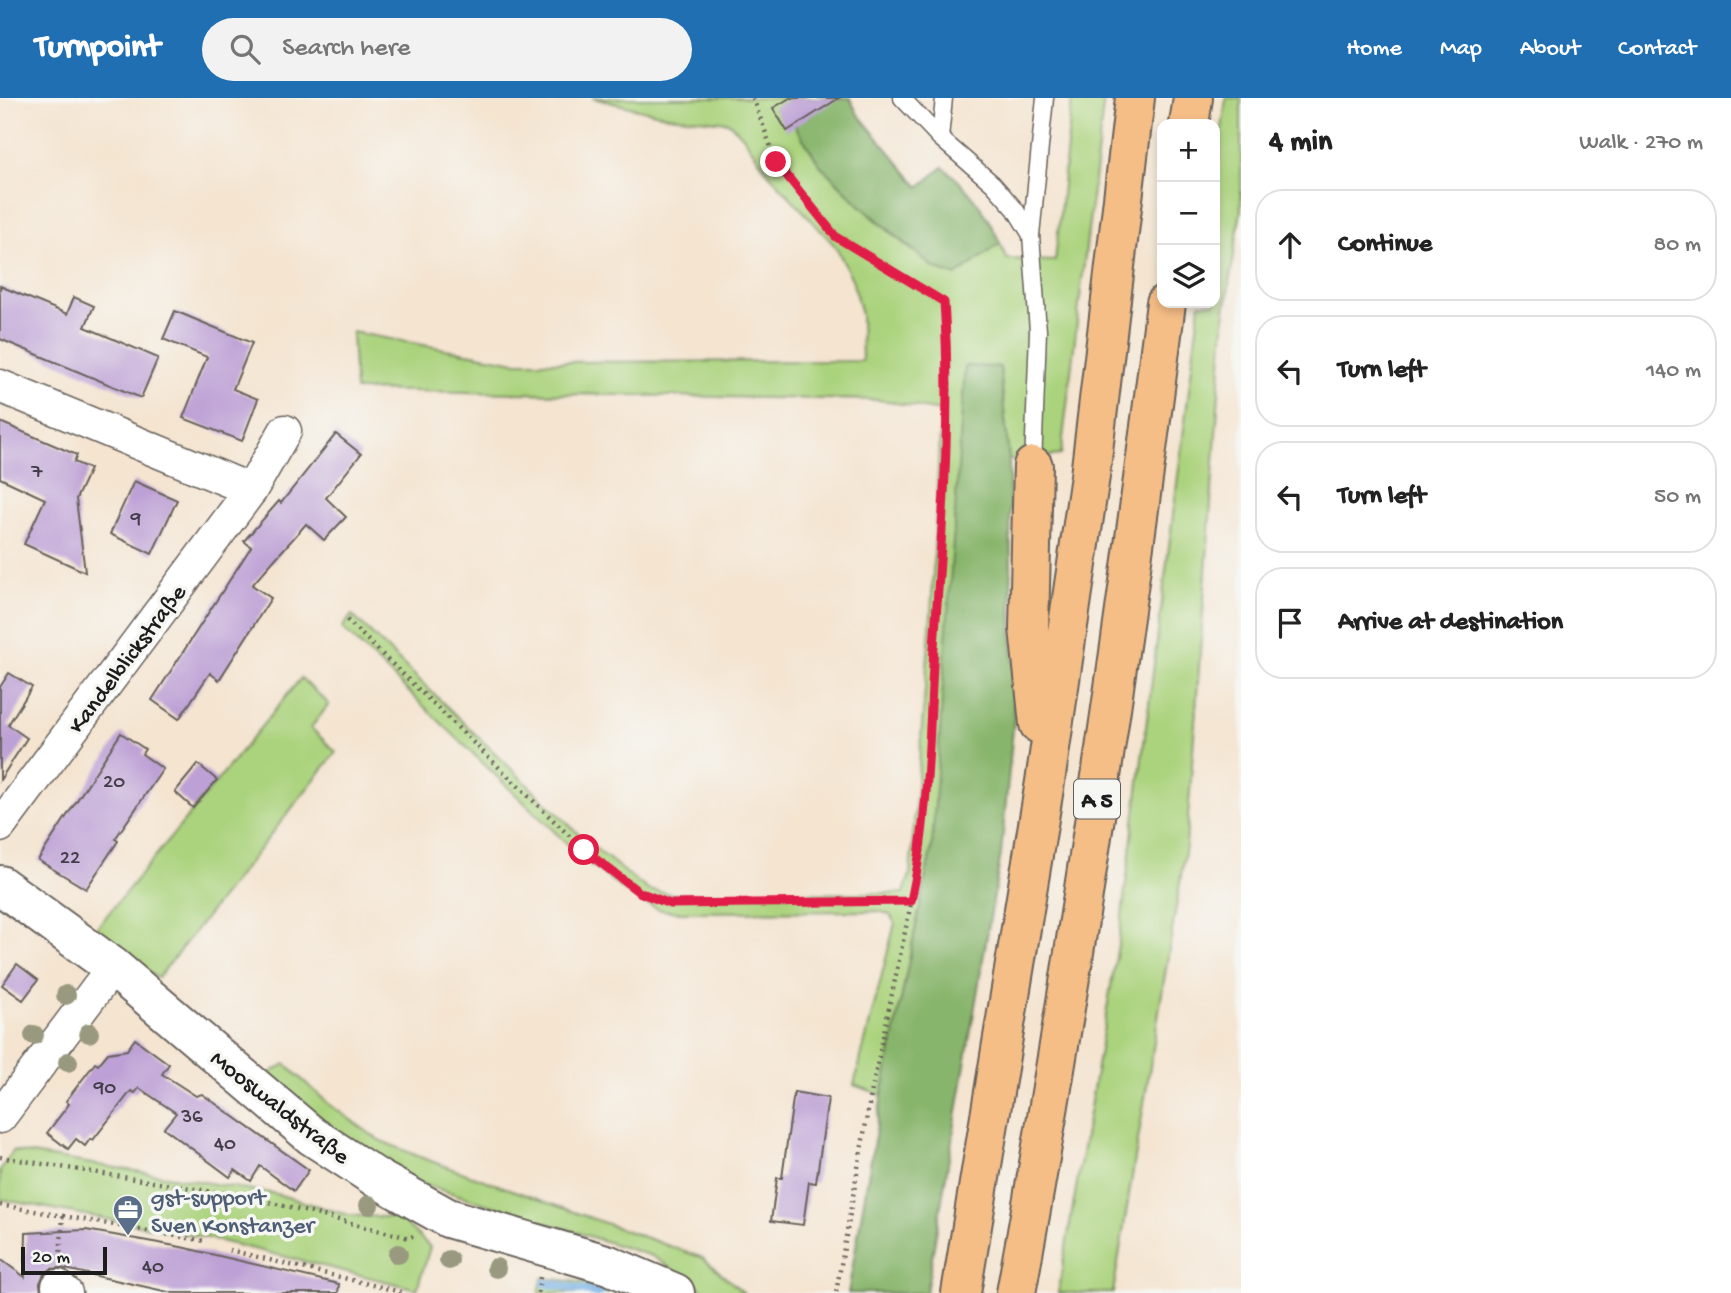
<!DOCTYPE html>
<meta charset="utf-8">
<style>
body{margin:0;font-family:"Gochi Hand",sans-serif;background:#f2f2f2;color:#222}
.controls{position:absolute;right:21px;top:21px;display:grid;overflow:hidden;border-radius:14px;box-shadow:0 4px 10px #0003}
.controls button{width:63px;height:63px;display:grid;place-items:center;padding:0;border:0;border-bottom:2px solid #e0e0e0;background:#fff;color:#222;font:35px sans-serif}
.scale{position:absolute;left:21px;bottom:18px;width:86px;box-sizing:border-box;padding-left:7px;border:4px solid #1c1c1c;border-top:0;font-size:19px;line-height:24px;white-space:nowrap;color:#1c1c1c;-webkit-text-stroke:5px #f6f6f2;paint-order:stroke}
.stop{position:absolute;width:21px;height:21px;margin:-16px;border:5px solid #e11d48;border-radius:50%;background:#fff}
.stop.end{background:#e11d48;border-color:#fff;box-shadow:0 2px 7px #0008}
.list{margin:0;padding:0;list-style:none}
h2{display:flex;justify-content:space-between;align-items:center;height:91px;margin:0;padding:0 28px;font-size:30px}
h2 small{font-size:23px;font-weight:400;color:#767676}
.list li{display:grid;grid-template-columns:46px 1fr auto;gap:21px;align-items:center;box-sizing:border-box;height:112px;margin:0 14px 14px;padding:0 14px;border:2px solid #e0e0e0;border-radius:28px}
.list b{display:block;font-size:26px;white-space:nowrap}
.list em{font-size:23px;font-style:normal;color:#767676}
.icon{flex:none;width:38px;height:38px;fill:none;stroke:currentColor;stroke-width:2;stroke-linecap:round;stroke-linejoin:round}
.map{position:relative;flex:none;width:1241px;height:1195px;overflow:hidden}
header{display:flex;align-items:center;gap:42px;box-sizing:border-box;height:98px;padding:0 35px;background:#1f6fb2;color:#fff}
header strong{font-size:33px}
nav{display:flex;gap:38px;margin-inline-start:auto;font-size:24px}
.search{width:490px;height:63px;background:#f2f2f2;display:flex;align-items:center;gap:18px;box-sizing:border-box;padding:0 24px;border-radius:38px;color:#767676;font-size:26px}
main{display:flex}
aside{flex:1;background:#fff}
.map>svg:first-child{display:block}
</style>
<header>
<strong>Turnpoint</strong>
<div class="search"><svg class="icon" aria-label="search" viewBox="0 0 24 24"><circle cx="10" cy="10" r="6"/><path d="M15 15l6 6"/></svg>Search here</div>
<nav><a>Home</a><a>Map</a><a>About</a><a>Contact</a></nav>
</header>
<main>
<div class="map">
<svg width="1241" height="1195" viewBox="0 0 1241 1195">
<rect width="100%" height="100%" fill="#f6f6f2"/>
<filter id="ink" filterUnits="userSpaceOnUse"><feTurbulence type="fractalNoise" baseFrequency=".0143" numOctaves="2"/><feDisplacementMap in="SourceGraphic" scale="14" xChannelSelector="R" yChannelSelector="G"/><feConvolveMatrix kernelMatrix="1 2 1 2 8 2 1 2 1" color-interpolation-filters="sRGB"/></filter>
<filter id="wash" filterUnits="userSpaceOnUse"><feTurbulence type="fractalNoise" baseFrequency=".00686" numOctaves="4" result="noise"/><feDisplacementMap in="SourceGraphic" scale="28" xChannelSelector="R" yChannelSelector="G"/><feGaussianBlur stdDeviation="1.57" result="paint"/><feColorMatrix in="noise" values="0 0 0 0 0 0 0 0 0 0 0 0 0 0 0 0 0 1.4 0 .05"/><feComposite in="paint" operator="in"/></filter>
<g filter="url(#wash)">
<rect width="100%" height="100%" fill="#f4e4d0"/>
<g fill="#abd37d" stroke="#64784c" stroke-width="2">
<path d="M 592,0 L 810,0 L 818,13 L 820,67 C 853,101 913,162 956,178 L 1000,145 L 1007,161 L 1055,163 L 1072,0 L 1104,0 L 1061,357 L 1009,362 L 1000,269 L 932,748 L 882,997 L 854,987 L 895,825 L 890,817 L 880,813 L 678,814 L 661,812 L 637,802 L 583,761 L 342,530 L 352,517 L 585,742 L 648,792 L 672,796 L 904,795 L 910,776 L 931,517 L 941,313 L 879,302 L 355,292 L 352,234 L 516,264 L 862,263 L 861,217 L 852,181 L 836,149 L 770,77 L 742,37 L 728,24 L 668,18 Z"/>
<polygon points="1226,0 1241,0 1241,112 1225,213 1186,748 1113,1195 1058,1195 1119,841 1200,205 1215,205 1215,86"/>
<polygon points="301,580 329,606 311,630 336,654 158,880 95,832"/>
<polygon points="285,966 330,1007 379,1042 425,1061 703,1160 744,1195 708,1195 652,1158 397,1078 265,978"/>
<polygon points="13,1053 277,1096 348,1117 400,1120 430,1149 417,1191 208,1140 0,1101 0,1072"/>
<polygon points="542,1180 586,1185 610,1195 539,1195"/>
</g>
<g fill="#88b56c" stroke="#526844" stroke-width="2">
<path d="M 810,0 L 850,0 L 857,15 L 919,89 L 943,69 C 969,90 987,114 1000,145 L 956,178 L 934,170 L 860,107 L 820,67 L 795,28 Z"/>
<polygon points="965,268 1000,269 1009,362 1014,620 1001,756 926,1195 848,1195 882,997 932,748"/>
</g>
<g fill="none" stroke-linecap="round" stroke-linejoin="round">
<polyline stroke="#73ade4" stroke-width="9" points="545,1185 599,1195"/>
</g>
<g id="blocks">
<g fill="#bda0d5">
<polygon points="790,0 839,0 787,33 773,10"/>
<polygon points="0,188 67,216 74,199 94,208 85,229 158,260 141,300 0,241"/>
<polygon points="175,213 252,245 233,291 258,301 242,343 183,320 207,259 163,241"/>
<polygon points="0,324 77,357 74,364 90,371 76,401 85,474 24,446 45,401 0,380"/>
<polygon points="336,336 361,356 326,400 346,419 324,442 306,426 252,487 271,500 219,582 210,575 179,621 152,602 251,449 244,443 279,403 281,405"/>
<polygon points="134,383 177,402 152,456 110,436"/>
<polygon points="9,575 32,589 8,627 27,640 0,682 0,589"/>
<polygon points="121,635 145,651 142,656 163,671 115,741 118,743 86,791 38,762"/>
<polygon points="198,666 217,682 193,710 175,694"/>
<polygon points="17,866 38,882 23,902 2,887"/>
<polygon points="135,941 169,966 162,976 196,998 202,996 309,1072 294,1093 260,1068 251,1083 235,1072 230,1079 164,1030 176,1015 139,990 135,995 131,993 93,1042 90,1041 85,1048 76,1041 68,1051 47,1035 69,1006 66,1003 95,965 98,967 108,955 127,952"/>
<polygon points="794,994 828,1000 816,1085 809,1084 803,1127 771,1123 777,1080 782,1080"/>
<polygon points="86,1132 181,1149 339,1186 338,1195 173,1195 61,1170 51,1171 44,1176 40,1185 41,1195 0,1195 0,1161 25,1179 26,1135"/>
</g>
</g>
</g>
<g filter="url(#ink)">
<use href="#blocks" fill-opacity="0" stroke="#68625b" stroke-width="2"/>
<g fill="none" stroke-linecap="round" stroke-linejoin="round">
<g stroke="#68625b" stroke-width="19">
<g id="service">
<polyline points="902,0 940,40 993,86 1015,111 1031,137 1038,233 1033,368"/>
<polyline points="940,40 944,0"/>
<polyline points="1031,137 1045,0"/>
</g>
</g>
<g stroke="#68625b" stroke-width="35">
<g id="minor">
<polyline points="0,288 251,392"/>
<polyline points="0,728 251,392 285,333"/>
<polyline points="0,1019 113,869"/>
<polyline points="58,1188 66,1195"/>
</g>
</g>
<g stroke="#68625b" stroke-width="42">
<polyline id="tertiary" points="0,787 113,869 312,1038 378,1081 448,1120 609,1167 675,1195"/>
</g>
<g stroke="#68625b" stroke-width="42">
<g id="motorway">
<polyline points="1189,26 1193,0"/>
<polyline points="1033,368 1029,530 1039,626"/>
<polyline points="961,1195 1045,684 1090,378 1135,0"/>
<path d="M 1016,1195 C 1076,867 1124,536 1166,205"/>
</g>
</g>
<g stroke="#68625b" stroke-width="4.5" stroke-dasharray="2 5" stroke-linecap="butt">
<polyline points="753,0 776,63 836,139 945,204 949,281 922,753 871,996 836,1195"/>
<polyline points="347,522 584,752 639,794 670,806 911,803"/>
<polyline points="0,1059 257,1101 409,1140 413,1138"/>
<polyline points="0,1107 63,1118 60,1159"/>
<polyline points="63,1118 205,1143"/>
<polyline points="229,1152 405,1195"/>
<polyline points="538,1195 540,1179"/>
</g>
<use href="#service" stroke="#fff" stroke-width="16"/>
<use href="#minor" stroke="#fff" stroke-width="32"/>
<use href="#tertiary" stroke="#fff" stroke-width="38"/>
<use href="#motorway" stroke="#f6be87" stroke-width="38"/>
</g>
<g fill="#999980">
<circle cx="66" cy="897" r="10"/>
<circle cx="89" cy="935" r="10"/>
<circle cx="34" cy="937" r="10"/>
<circle cx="68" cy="964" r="10"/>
<circle cx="369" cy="1107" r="10"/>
<circle cx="398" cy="1156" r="10"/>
<circle cx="449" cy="1162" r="10"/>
<circle cx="496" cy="1170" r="10"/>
</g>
</g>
<g fill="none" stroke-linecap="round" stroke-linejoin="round" filter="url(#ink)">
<path stroke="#e11d48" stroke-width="9" d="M 584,752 L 639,794 L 670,806 L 911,803 C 929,720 929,633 934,549 C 942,434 952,318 944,204 L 836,139 L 776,64"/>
</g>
<defs>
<g id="office-pin" transform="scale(1.575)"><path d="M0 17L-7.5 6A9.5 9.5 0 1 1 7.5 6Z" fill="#5c6f8a" stroke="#f6f6f2"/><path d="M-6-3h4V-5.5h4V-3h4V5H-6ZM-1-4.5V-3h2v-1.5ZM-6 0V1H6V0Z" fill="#fff"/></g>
</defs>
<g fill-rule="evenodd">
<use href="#office-pin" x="128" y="1112"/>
</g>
<g text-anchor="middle" stroke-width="7" stroke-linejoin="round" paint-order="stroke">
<g font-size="21" fill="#443d4a">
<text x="37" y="379">7</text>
<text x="136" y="426">9</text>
<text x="114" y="689">20</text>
<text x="70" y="765">22</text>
<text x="105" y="995">90</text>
<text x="192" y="1024">36</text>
<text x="225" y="1051">40</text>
<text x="153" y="1174">40</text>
</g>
<rect fill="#f6f6f2" stroke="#5d5d5c" stroke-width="2" x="1074" y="681.5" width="46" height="39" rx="5"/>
<g font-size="23" font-weight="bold" fill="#1c1c1c">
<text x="1097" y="709">A 5</text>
</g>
<g font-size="24" fill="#1c1c1c" stroke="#f6f6f2">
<text transform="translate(126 560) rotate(-53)" y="8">Kandelblickstraße</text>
<text transform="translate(281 1008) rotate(38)" y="8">Mooswaldstraße</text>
</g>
<g font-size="24" fill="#4e5e75" stroke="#f6f6f2" text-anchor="start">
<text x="151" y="1106">gst-support<tspan x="151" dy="28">Sven Konstanzer</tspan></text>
</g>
</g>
</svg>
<div class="controls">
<button>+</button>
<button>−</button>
<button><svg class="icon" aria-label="layers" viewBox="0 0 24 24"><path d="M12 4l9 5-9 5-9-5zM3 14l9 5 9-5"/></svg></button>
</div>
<div class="scale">20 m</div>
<div class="stop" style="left:584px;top:752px"></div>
<div class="stop end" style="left:776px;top:64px"></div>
</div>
<aside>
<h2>4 min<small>Walk · 270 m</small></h2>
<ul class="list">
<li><svg class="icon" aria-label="ahead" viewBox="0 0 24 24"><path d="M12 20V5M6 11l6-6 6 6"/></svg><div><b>Continue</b></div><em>80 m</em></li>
<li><svg class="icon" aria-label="left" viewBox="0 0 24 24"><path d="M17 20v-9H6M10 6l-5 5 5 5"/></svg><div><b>Turn left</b></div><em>140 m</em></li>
<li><svg class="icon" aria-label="left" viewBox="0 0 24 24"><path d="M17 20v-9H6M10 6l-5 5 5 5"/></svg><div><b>Turn left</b></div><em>50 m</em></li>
<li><svg class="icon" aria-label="arrive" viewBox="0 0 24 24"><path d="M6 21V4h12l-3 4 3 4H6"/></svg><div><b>Arrive at destination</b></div></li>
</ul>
</aside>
</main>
